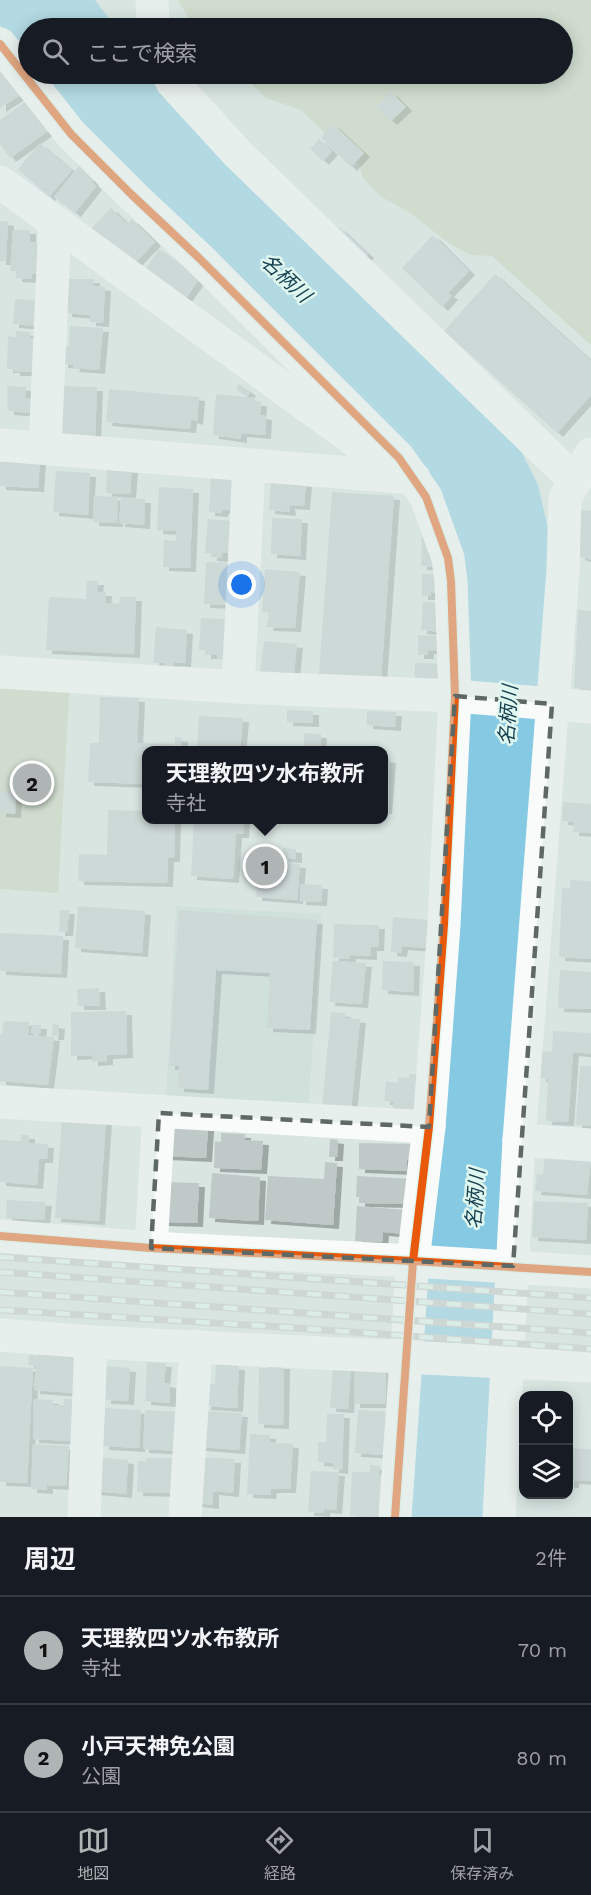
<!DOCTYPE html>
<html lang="ja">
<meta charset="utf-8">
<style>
body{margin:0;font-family:"Work Sans","Noto Sans JP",sans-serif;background:#242831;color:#f1f3f6}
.controls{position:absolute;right:18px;bottom:18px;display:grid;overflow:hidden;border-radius:12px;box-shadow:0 3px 15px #0003}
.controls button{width:54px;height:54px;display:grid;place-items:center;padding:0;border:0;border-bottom:2px solid #363941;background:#171b24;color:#f1f3f6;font:30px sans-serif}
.you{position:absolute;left:242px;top:585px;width:21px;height:21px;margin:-15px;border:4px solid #fff;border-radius:50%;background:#1a73e8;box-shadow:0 0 0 9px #1a73e833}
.badge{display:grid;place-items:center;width:39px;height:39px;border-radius:50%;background:#afb4b5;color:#111;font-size:20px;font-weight:700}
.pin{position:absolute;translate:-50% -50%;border:3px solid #fff;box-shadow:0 2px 6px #0006}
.popup{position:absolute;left:142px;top:746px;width:246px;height:78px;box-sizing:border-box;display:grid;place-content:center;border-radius:12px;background:#171b24;filter:drop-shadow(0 2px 4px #0005);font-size:20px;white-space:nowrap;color:#9ea1a6}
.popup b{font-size:22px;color:#f1f3f6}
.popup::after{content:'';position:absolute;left:50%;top:100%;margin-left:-12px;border:12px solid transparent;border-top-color:#171b24}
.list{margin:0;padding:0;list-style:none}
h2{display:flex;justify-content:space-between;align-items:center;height:78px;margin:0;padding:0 24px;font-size:26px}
h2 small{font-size:20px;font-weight:400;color:#9ea1a6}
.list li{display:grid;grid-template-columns:39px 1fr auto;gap:18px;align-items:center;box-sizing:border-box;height:108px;padding:0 24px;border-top:2px solid #363941}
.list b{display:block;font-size:22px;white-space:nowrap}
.list p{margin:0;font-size:20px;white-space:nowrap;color:#9ea1a6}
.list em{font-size:20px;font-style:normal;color:#9ea1a6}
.icon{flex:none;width:33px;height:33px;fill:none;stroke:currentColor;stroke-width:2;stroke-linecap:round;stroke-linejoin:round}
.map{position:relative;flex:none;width:591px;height:1517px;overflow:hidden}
.search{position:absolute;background:#171b24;box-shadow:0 3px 15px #0003;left:18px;right:18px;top:18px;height:66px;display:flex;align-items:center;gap:15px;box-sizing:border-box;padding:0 21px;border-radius:33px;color:#9ea1a6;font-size:22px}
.sheet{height:294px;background:#171b24}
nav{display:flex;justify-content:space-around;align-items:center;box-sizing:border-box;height:84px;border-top:2px solid #363941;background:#171b24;font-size:16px;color:#9ea1a6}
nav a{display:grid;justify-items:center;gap:3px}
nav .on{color:#afb4b5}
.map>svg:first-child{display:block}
</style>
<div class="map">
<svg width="591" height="1517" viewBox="0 0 591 1517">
<defs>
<filter id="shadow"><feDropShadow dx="6" dy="4" stdDeviation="0" flood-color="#0004"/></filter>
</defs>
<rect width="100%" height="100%" fill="#d8e5e1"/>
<polygon fill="#c6dcd6" points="176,906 322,914 308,1113 166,1103"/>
<g fill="#c3d1b5">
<polygon points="178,0 591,0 591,345 492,256 471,255 450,244 410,213 380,196 363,178 359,165 338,149 321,129 301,110 266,98 249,81 247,74 562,74 562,28 197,28 193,26"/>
<polygon points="0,672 70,676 58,893 0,889"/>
</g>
<g fill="#85c9e2">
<polygon points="0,0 95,0 116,28 28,28 28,60 0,25"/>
<polygon points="39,74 151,74 178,110 519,447 538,485 550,537 486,1517 405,1517 457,823 438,494 112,163"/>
</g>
<g fill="#bfcac8" filter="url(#shadow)">
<polygon points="5,68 22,94 0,108 0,71"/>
<polygon points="391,92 406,107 391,121 376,107"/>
<polygon points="31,97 52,128 10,158 0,144 0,120"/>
<polygon points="333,124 364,153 351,167 321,138"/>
<polygon points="319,139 332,151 323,161 310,149"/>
<polygon points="40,143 72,170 49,197 18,169"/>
<polygon points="83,161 99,173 92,182 96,186 75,213 54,197"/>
<polygon points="111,208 127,224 132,219 155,242 133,265 91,229"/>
<polygon points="0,221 8,222 6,261 0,261"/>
<polygon points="339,227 368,254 363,260 334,233"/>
<polygon points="13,230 30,230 30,242 47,243 45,274 32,274 32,279 16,278 17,271 10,271"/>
<polygon points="433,235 469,271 448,293 452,296 442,307 402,268"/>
<polygon points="159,249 200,278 186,298 146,268"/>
<polygon points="495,274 591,361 591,395 557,433 444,331"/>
<polygon points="69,279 94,279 94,286 105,287 103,323 90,322 90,315 66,313"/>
<polygon points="15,299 39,301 38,326 13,324"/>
<polygon points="70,326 103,328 99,370 73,368 74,365 62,364 63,346 69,347"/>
<polygon points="16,331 30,332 30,338 38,339 32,372 14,372 14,369 7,369 8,336 16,337"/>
<polygon points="239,384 250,392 247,397 236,389"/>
<polygon points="7,386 26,387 25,398 33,399 33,413 8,411"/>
<polygon points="61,386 97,387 95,439 59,437"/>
<polygon points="109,389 199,397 197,421 191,419 190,429 106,422"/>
<polygon points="216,394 255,398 254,402 261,402 260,415 266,416 265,435 241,433 241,439 213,435"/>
<polygon points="0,457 40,460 38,488 0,486"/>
<polygon points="107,468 132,469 130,494 106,493"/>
<polygon points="56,471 90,473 88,515 53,512"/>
<polygon points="211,474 232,476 232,510 222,510 222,513 209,512"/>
<polygon points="271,481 306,483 304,506 289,505 290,512 269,510"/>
<polygon points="159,487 193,489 190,568 163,567 164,540 176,541 176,531 157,530"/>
<polygon points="332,492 394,496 381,679 319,674"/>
<polygon points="94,496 118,497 117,523 93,522"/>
<polygon points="121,498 145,499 144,525 119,523"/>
<polygon points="580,510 591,511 591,560 579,556"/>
<polygon points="272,518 302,519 300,556 271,554"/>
<polygon points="208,519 233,521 231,553 222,552 222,558 211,557 211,553 205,553"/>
<polygon points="422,535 439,567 421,566"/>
<polygon points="206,562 230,563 228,605 204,604"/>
<polygon points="265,569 300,572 295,628 267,627 269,613 262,612"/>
<polygon points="422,574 442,575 444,593 431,592 431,596 422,596"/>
<polygon points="87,581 98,581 97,592 106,592 105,603 119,604 120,597 136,597 134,654 46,650 49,597 86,599"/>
<polygon points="423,602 448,603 443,632 421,630"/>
<polygon points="578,610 591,611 591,690 574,688"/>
<polygon points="201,618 229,619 227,659 217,659 217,655 205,655 205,650 199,650"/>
<polygon points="156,627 187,630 185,663 174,662 173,668 164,667 164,663 153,663"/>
<polygon points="418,635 443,636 442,651 428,650 428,655 418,655"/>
<polygon points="264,641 297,644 294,673 280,671 280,675 260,673"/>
<polygon points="415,663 445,664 444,681 415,685"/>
<polygon points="100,697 139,698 137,743 174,744 173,750 146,750 146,784 88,782 90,743 99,743"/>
<polygon points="287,710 313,711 313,723 287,722"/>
<polygon points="367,711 396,712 395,727 367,725"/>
<polygon points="199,716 243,718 240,750 197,750"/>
<polygon points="304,733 321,734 320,750 304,750"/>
<polygon points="175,737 182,738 182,746 175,746"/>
<polygon points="383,758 390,759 386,810 383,810"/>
<polygon points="0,791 16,792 15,814 0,813"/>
<polygon points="563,802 591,804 591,833 573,832 574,822 562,821"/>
<polygon points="108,810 146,811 146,820 175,820 174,858 168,858 167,883 78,881 79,854 107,855"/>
<polygon points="194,820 244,820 243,834 236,834 233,879 191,876"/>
<polygon points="283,848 296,849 296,859 282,858"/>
<polygon points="259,861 300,864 297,900 256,897"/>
<polygon points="570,880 591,881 591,959 559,957 562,888 570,888"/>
<polygon points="301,884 322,885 321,902 300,901"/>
<polygon points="78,906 145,911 142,953 75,948"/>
<polygon points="60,910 69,910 67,932 59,932"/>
<polygon points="179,910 317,920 310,1030 267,1028 270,973 216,970 208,1090 178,1088 179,1066 169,1066"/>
<polygon points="393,917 428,920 426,948 402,946 401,953 391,952"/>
<polygon points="334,924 379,925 378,947 371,947 371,956 350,955 350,959 333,958"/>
<polygon points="0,933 63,936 61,974 0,971"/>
<polygon points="333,961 366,963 362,1004 329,1002"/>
<polygon points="383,961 414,962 413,992 382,990"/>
<polygon points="560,970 591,972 591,1009 558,1008"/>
<polygon points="99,988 100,1006 78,1006 77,989"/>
<polygon points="126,1011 127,1054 107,1055 107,1061 92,1062 92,1055 71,1056 71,1012"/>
<polygon points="331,1012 345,1013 345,1018 360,1019 351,1110 322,1107"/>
<polygon points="4,1021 29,1022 28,1035 54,1037 48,1085 0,1081 0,1034 2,1034"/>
<polygon points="53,1024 59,1025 58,1036 52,1036"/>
<polygon points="31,1025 41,1025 40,1034 31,1033"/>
<polygon points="553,1031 591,1033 591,1054 573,1052 568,1122 546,1121 548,1079 540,1078 542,1051 552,1052"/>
<polygon points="580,1066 591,1066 591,1126 576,1125"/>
<polygon points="409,1074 418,1075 413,1116 392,1113 394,1102 384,1101 386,1081 398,1083 398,1077 409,1078"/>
<polygon points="62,1117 106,1120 99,1221 55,1218"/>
<polygon points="165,1124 208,1127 206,1158 163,1156"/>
<polygon points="221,1133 245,1134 245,1140 263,1141 261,1170 214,1168 215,1141 221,1142"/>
<polygon points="21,1135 29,1135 29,1143 48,1144 47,1159 39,1159 37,1185 0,1182 0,1140 21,1141"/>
<polygon points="330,1139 338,1140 337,1157 329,1157"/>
<polygon points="359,1143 414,1144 413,1160 407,1160 407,1171 359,1169"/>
<polygon points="545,1155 591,1159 587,1195 535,1191 537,1174 543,1175"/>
<polygon points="325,1162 337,1163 333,1225 265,1220 268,1176 324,1179"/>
<polygon points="212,1173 260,1177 258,1221 209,1218"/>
<polygon points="357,1176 414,1179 405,1204 359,1203 359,1197 356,1197"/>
<polygon points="163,1182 199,1183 197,1223 162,1222"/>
<polygon points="7,1200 46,1202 44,1220 6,1218"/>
<polygon points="534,1201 588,1203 586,1240 532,1237"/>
<polygon points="357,1206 407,1210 405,1234 383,1232 382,1242 355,1241"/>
<polygon points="37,1352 76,1355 73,1393 34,1390 36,1366 28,1365 29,1355 37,1356"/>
<polygon points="147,1362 166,1363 164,1383 170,1384 170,1403 145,1401"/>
<polygon points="216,1364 239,1366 237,1408 205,1406 206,1384 215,1384"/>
<polygon points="268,1365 284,1365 283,1425 258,1424 259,1368 268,1368"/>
<polygon points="333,1365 351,1366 348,1409 330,1408"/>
<polygon points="355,1365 386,1366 385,1404 354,1404"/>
<polygon points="0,1366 33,1368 27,1483 0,1482"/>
<polygon points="103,1366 130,1368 128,1401 105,1400 106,1391 101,1391"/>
<polygon points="34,1399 53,1400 52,1405 64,1405 64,1399 72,1399 71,1441 33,1439"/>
<polygon points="105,1408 141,1410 139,1448 103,1446"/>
<polygon points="145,1410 182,1412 180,1451 143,1449"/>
<polygon points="358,1410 389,1412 385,1455 355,1453"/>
<polygon points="203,1411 242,1413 239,1450 200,1447"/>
<polygon points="327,1414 344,1414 342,1470 333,1469 333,1463 318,1462 318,1442 326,1442"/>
<polygon points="250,1434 270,1435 270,1442 293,1444 290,1489 271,1489 270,1495 247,1494"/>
<polygon points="33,1444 69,1446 66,1486 47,1485 47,1490 31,1489"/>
<polygon points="568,1448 591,1449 591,1481 573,1480 573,1484 568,1484"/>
<polygon points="96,1457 128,1460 126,1494 94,1491"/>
<polygon points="198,1457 235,1459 233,1493 213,1491 213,1505 195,1503"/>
<polygon points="146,1458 174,1458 173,1493 137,1492 138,1461 146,1461"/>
<polygon points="370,1465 380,1466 379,1475 388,1476 385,1517 350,1516 352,1472 370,1472"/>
<polygon points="311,1471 339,1472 336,1510 324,1509 324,1513 308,1512"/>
</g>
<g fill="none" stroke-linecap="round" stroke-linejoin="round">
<g stroke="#f9fbfa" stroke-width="33">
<polyline points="152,0 153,28"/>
<polyline points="0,44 71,134 132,195 199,258 399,458 426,497 448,558 451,581 455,696 444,925 429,1127 413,1261 395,1517"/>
<polyline points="168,74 172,82 238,154 575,481"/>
<polyline points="0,182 369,451"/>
<polyline points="0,445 414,478"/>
<polyline points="45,448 55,222"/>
<polyline points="0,672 238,687 455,696 591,707"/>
<polyline points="238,687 249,466"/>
<polyline points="0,1102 429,1127"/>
<polyline points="519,1140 591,1145"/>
<polyline points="0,1236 151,1248 413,1261 591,1272"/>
<polyline points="151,1248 159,1113"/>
<polyline points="0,1335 91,1342 591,1366"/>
<polyline points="84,1517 91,1342"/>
<polyline points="185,1517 196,1346"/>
<polyline points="499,1517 519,1140 563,570 565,498 591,454"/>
</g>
<g stroke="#c3c6c5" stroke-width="7">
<g id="rail">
<polyline points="0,1257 591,1298"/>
<polyline points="0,1272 591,1314"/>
<polyline points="0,1292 591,1333"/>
<polyline points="0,1310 282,1327 591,1349"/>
</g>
</g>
<use href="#rail" stroke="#e0f7f0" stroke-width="4.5" stroke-dasharray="14" stroke-linecap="butt"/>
<g stroke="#e0f7f0" stroke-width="11">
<g id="cycleway">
<polyline points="0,44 71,134 132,195 199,258 399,458 426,497 448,558 451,581 455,696 444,925 429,1127 413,1261 395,1517"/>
<polyline points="0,1236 151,1248 413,1261 591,1272"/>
</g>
</g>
<use href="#cycleway" stroke="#e8590c" stroke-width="8"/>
</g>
<path d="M0 0H591V1517H0ZM 455,696 L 552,704 L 513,1266 L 151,1248 L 159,1113 L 429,1127 Z" fill="#d8e5e1" fill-opacity=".55" fill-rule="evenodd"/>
<path fill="none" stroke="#5e6865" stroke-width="4.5" stroke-dasharray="12 8" stroke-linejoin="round" d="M 455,696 L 552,704 L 513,1266 L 151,1248 L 159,1113 L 429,1127 Z"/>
<g text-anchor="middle" stroke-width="5" stroke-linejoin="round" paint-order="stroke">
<g font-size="20" font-style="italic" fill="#163f4f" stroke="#e0f7f0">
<text transform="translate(286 278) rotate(43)" y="7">名柄川</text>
<text transform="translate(508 715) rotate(-86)" y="7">名柄川</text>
<text transform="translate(475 1199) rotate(-86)" y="7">名柄川</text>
</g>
</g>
</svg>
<div class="controls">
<button><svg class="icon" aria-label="locate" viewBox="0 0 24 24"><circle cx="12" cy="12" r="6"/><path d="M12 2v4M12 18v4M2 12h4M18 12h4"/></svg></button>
<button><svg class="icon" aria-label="layers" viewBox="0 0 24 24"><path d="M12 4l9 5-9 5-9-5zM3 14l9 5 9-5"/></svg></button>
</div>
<div class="you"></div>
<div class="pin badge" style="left:265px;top:866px">1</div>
<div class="popup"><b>天理教四ツ水布教所</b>寺社</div>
<div class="pin badge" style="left:32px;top:783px">2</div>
<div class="search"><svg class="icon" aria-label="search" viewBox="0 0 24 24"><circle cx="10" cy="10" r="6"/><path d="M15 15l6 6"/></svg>ここで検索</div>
</div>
<section class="sheet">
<h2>周辺<small>2件</small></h2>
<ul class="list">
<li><span class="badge">1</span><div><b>天理教四ツ水布教所</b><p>寺社</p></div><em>70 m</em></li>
<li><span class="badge">2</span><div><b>小戸天神免公園</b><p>公園</p></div><em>80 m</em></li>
</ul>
</section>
<nav>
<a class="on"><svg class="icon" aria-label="map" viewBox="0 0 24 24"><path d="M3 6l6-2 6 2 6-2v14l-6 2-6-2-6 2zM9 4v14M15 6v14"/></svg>地図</a>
<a><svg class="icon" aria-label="directions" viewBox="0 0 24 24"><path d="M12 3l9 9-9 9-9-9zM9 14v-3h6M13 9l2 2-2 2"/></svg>経路</a>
<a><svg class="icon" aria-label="saved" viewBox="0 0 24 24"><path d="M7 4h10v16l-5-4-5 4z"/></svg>保存済み</a>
</nav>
